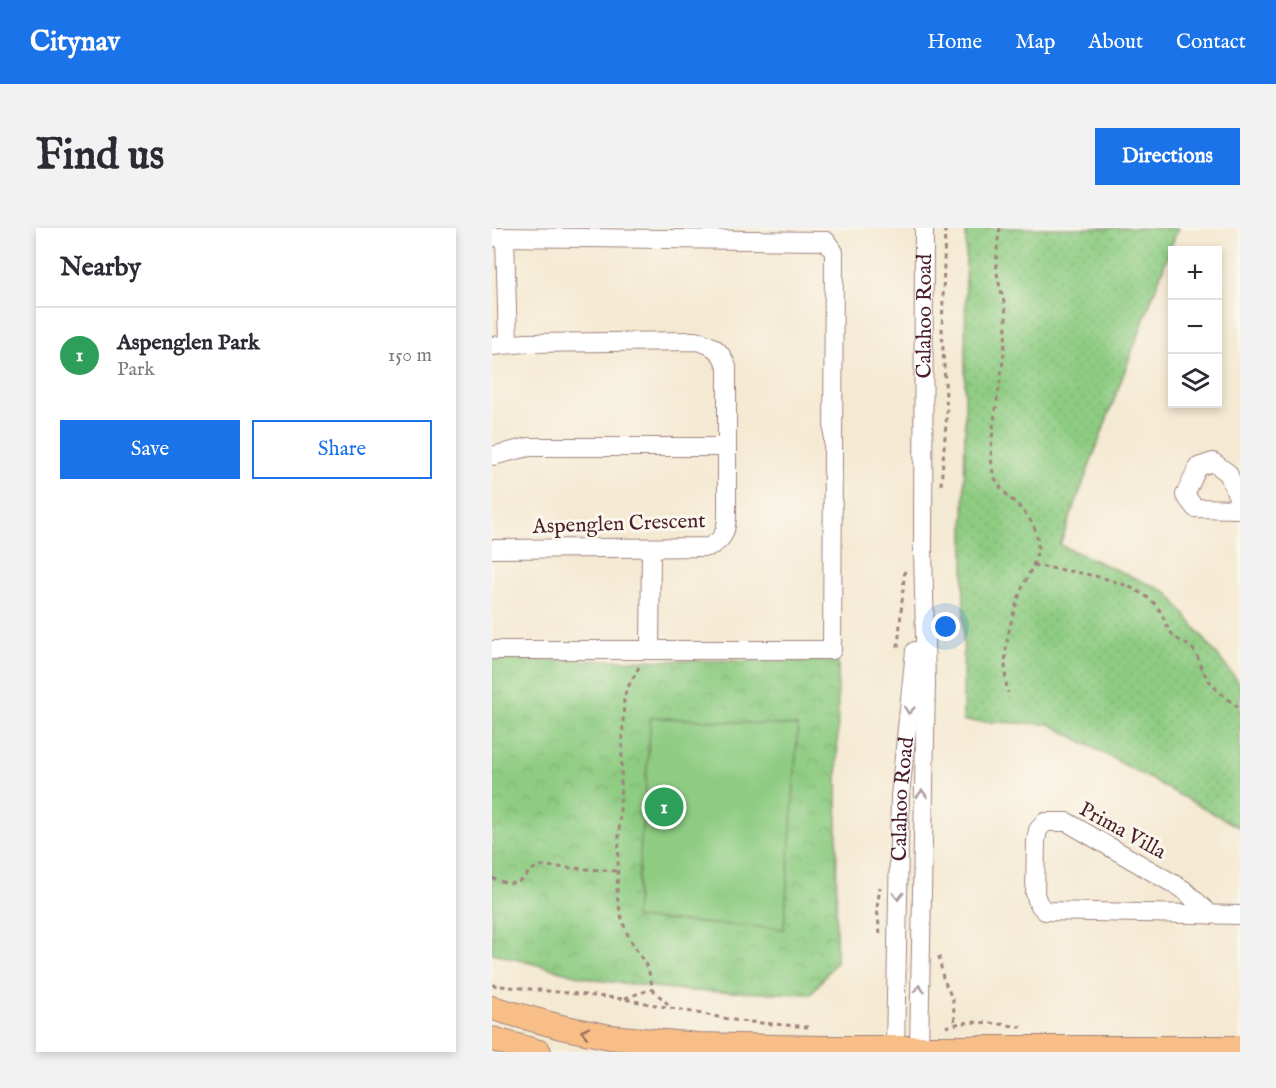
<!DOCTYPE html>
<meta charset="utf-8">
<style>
body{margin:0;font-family:"IM FELL English",serif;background:#f2f2f3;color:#2b2b33}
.controls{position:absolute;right:18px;top:18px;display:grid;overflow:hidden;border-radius:0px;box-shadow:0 3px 9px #0003}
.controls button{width:54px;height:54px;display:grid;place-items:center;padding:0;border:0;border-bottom:2px solid #e1e1e2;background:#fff;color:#2b2b33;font:30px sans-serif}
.you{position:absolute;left:454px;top:399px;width:21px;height:21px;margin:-15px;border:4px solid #fff;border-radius:50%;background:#1a73e8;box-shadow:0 0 0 9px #1a73e833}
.badge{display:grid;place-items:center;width:39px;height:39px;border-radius:50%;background:#1a73e8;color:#fff;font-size:20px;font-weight:700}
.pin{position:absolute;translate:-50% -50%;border:3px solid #fff;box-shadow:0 2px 6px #0006}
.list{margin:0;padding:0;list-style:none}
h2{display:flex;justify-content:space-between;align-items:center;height:78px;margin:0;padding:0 24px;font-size:26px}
h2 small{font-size:20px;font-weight:400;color:#7c7c81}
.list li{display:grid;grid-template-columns:39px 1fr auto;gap:18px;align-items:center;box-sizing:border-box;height:96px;padding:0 24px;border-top:2px solid #e1e1e2}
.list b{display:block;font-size:22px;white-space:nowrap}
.list p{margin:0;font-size:20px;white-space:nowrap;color:#7c7c81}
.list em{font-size:20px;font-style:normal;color:#7c7c81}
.actions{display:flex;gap:12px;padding:18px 24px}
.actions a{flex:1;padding:14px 0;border:2px solid #1a73e8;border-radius:0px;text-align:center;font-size:21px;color:#1a73e8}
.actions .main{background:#1a73e8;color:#fff}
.icon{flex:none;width:33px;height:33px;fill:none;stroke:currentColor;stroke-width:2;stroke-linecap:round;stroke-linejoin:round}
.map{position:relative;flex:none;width:748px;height:824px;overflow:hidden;border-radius:0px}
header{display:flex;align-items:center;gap:36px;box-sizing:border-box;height:84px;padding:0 30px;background:#1a73e8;color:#fff}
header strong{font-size:28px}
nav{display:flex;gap:33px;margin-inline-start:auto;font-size:21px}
.intro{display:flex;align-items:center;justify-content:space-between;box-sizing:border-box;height:144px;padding:0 36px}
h1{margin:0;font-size:42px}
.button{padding:15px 27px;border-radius:0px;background:#1a73e8;color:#fff;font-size:21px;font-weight:700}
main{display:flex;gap:36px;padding:0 36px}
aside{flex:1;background:#fff;border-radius:0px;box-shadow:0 3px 9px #0003}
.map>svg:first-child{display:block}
</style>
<header>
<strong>Citynav</strong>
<nav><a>Home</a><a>Map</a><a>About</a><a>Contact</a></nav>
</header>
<div class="intro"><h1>Find us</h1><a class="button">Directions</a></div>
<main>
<aside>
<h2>Nearby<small></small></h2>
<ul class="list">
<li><span class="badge" style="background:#2e9e5b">1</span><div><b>Aspenglen Park</b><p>Park</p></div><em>150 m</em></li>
</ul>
<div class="actions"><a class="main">Save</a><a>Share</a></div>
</aside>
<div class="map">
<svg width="748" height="824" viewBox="0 0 748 824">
<defs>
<pattern id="grass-dots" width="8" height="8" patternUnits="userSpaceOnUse" patternTransform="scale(1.5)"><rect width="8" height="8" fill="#8ecc82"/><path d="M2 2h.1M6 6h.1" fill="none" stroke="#7caf70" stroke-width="1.8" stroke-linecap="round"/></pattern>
<pattern id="park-crowns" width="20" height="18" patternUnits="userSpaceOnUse" patternTransform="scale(1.5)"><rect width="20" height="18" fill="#8ecc82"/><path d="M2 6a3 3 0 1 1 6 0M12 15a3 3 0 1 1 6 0" fill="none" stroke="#7caf70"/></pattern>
</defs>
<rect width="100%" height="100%" fill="#fbf7ec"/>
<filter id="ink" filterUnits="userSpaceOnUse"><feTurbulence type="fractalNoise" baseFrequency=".0167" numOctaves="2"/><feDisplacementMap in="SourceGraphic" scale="12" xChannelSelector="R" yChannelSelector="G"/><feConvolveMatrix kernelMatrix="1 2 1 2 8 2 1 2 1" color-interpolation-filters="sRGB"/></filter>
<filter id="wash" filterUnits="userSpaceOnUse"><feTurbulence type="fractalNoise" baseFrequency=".008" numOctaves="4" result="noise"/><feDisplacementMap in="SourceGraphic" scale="24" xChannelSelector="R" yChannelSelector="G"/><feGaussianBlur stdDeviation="1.35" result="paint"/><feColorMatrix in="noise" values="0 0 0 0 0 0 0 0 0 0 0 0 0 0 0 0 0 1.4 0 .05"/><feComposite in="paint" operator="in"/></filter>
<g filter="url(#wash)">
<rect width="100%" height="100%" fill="#f4e9d2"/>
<polygon fill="url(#grass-dots)" stroke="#6c7656" stroke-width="1.5" points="474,0 686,0 568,317 675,364 748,456 748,600 558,496 471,493"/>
<polygon fill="url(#park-crowns)" stroke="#6c7656" stroke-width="1.5" points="0,432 346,433 344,734 319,766 198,763 103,752 0,725"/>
<polygon fill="#8ecc82" stroke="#6c7656" stroke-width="1.5" points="159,489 306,498 292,701 143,690"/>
</g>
<g filter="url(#ink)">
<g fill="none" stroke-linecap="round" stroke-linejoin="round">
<g stroke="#9f847e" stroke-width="20">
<g id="minor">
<polyline points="0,9 334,13 342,24 340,422 0,422"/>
<polyline points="13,9 16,116"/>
<path d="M 0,118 L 34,115 L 203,113 C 220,116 229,122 235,139 L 235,289 C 234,304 231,313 216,319 L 0,321"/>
<polyline points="0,228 37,219 235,219"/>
<polyline points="748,274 736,245 721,234 706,239 693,267 703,280 748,281"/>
<polyline points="158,422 159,320"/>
<polyline points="719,687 692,662 575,594 553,594 546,602 544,613 543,665 546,675 553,683 748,687"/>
<path id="s1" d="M 403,820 L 408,568 L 423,423"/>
<path id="s2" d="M 427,820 L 434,456 L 431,320 L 432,0"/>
</g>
</g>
<g stroke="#9f847e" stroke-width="26">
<g id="major">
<polyline points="0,780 69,799 118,809 206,817 330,820 748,820"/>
<polyline points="0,811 47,824"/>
</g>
</g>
<g stroke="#9f847e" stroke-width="3" stroke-dasharray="4.5 4.5" stroke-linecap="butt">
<path d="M 508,0 C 505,15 504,30 505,45 C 507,60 514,75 514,90 C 514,122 508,154 503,185 C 501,204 497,225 501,244 C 507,271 544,280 546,316 C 546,331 537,345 531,358 C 518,390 508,431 516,465"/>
<polyline points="449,257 455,184 450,106 453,0"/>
<path d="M 541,337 C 577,344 636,348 663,376 C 671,384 673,399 681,407 C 687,414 698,416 703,424 C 707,430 708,438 712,445 C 720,459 734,471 748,480"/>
<polyline points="406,419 413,339"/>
<path d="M 147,439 L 135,461 L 132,469 L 125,666 C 127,681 131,699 139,713 C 149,731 159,739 160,761 L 178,778"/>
<path d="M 0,650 C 6,652 13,655 20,655 C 32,655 37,639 49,638 L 125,643"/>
<polyline points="388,706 385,680 388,659"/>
<polyline points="447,728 451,750 461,772 463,796"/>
<polyline points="0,757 132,771 247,793 316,799"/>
<polyline points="133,770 160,761"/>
<path d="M 454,799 C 477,790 506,796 530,799"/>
</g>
<use href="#minor" stroke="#fff" stroke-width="18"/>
<use href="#major" stroke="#f7be88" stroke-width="24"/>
</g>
<defs><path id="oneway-chevron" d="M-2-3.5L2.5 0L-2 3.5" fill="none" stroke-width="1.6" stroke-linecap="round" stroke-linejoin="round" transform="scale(1.5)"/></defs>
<g stroke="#ae9aa0">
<use href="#oneway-chevron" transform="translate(417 482) rotate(96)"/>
<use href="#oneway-chevron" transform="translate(430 566) rotate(-89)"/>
<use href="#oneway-chevron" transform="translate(406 668) rotate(91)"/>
<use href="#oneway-chevron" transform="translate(427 761) rotate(-89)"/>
</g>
<use stroke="#a06e5a" href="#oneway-chevron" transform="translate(93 804) rotate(-168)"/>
</g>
<g text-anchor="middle" stroke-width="6" stroke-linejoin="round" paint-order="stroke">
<g font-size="21" fill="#4a1f2b" stroke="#fbf7ec">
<text dy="7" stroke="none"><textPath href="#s2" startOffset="732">Calahoo Road</textPath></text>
<text transform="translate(127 295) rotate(-2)" y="7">Aspenglen Crescent</text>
<text dy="7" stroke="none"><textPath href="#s1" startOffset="249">Calahoo Road</textPath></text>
<text transform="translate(631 602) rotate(29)" y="7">Prima Villa</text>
</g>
</g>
</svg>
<div class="controls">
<button>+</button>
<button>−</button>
<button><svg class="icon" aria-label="layers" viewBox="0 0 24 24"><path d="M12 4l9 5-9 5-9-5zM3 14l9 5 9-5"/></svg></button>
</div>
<div class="you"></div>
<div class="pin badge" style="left:172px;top:579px;background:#2e9e5b">1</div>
</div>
</main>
